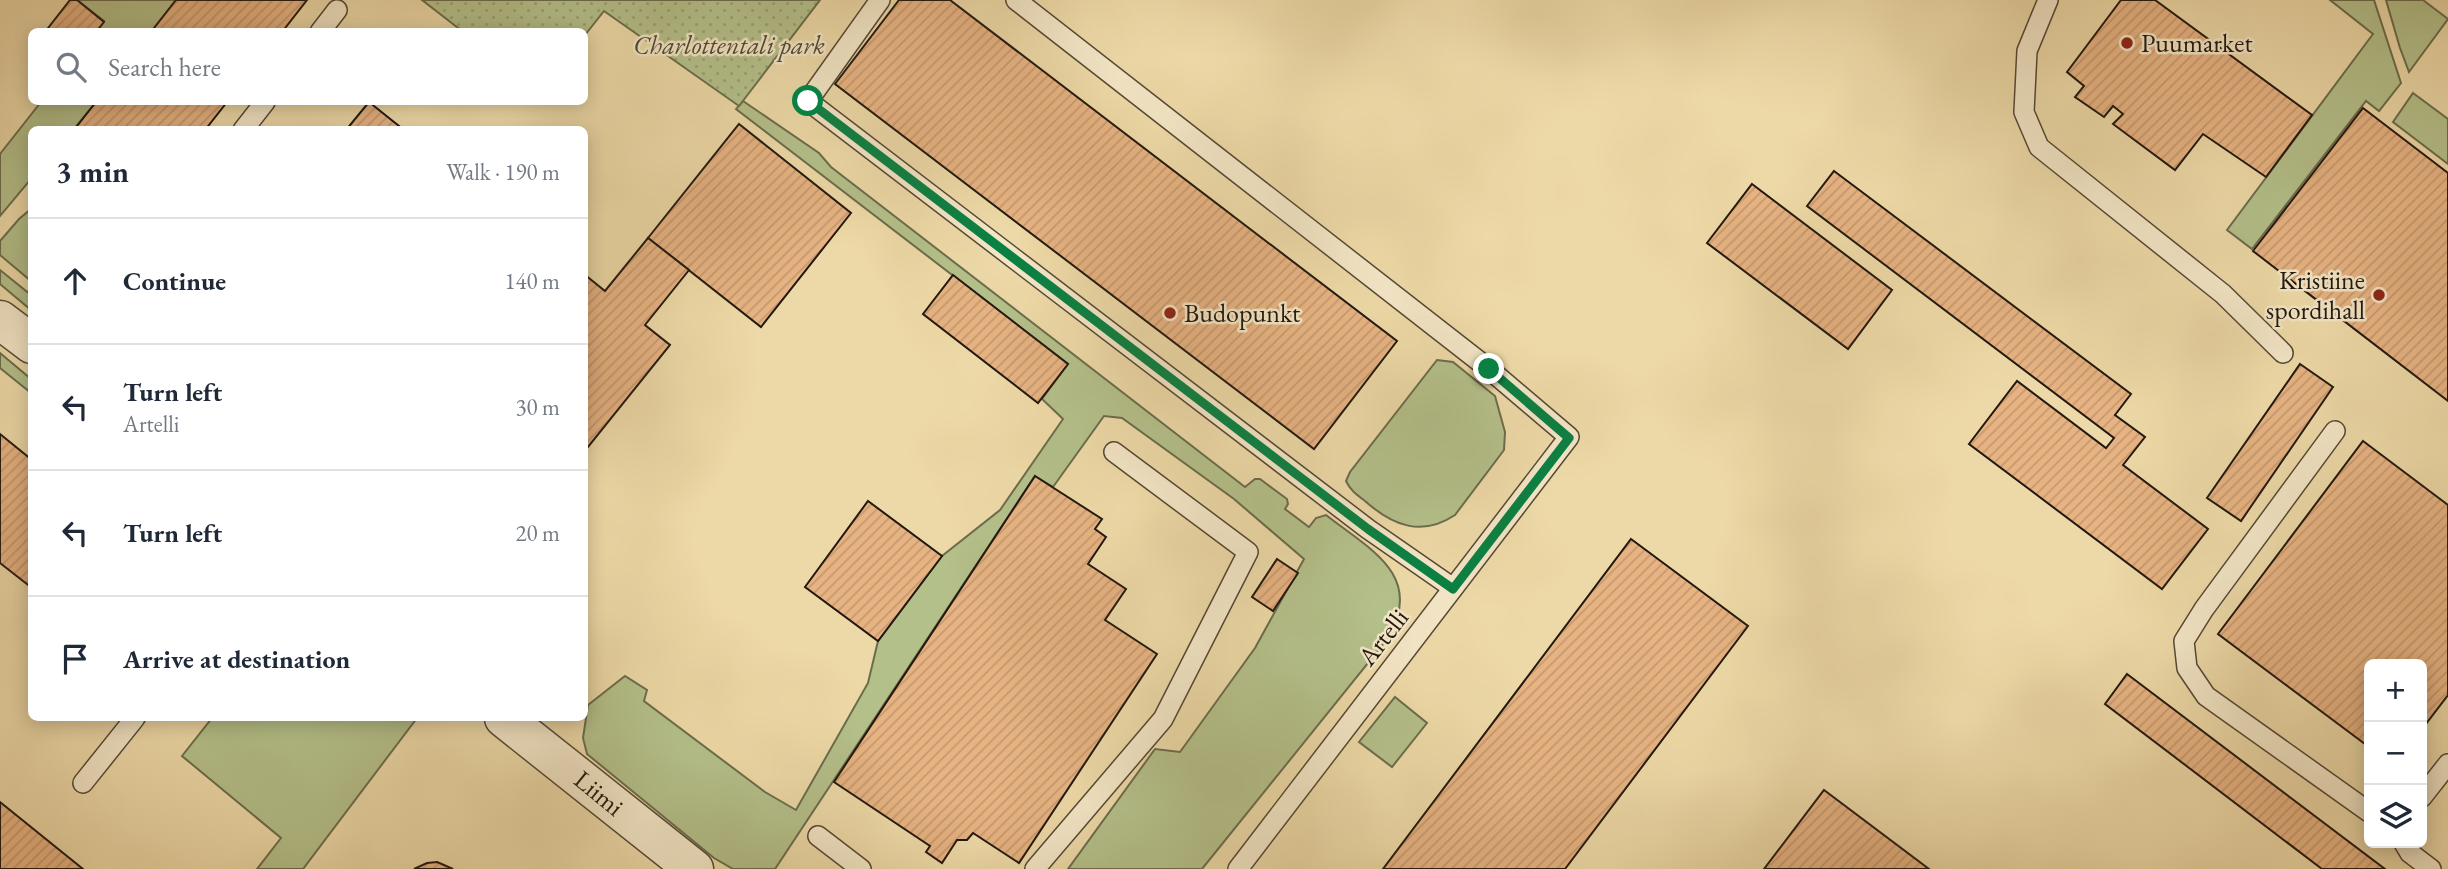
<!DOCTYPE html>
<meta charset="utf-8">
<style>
body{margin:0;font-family:"EB Garamond",serif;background:#f2f2f3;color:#1f2937}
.controls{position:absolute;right:21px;bottom:21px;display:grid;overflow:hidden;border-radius:10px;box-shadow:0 4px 18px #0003}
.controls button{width:63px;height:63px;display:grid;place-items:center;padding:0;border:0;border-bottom:2px solid #e0e1e3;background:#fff;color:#1f2937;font:35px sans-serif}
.stop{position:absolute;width:21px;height:21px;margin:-16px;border:5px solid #0b8043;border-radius:50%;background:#fff}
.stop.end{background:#0b8043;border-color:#fff;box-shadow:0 2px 7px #0008}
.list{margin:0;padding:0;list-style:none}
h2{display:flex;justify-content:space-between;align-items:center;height:91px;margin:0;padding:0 28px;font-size:30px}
h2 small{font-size:23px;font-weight:400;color:#747a83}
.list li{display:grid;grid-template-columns:46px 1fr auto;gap:21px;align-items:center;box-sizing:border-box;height:126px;padding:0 28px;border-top:2px solid #e0e1e3}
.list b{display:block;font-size:26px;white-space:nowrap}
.list p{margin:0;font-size:23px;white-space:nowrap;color:#747a83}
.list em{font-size:23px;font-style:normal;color:#747a83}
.icon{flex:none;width:38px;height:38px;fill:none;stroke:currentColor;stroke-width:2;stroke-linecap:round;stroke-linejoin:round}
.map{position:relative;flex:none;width:2448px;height:869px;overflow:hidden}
.search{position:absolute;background:#fff;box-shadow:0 4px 18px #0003;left:28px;top:28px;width:560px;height:77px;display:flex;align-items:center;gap:18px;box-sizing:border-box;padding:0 24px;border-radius:10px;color:#747a83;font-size:26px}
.panel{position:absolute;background:#fff;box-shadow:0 4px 18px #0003;left:28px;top:126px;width:560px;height:595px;border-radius:10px}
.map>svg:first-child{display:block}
</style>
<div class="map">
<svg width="2448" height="869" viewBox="0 0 2448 869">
<defs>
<pattern id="park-dots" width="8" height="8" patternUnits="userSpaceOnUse" patternTransform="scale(1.75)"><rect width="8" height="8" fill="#b4c08a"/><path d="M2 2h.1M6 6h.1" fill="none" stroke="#9aa476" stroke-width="1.8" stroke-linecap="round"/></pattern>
<pattern id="building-hatch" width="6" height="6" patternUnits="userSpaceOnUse" patternTransform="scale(1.75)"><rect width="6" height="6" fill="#e7b382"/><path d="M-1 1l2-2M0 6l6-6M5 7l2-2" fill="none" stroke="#c6996f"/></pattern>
</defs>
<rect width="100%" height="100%" fill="#edd9a7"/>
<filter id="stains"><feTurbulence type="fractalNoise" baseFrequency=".00286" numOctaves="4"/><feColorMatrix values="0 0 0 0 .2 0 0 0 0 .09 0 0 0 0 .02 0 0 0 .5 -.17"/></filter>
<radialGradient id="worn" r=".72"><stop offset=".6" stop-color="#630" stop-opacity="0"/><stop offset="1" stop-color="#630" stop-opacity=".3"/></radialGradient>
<g fill="#b4c08a" stroke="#6b6c4c" stroke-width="2">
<polygon points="77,0 176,0 151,32 96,31 104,21"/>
<polygon points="2330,0 2374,0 2401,83 2379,111 2366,101 2252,249 2227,230 2373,34"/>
<polygon points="2386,0 2423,0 2448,19 2409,72 2400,48"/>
<polygon points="2413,93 2448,119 2448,164 2393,122"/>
<path d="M 743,101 L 819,153 L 831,167 L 1245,487 L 1255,479 L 1260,479 L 1287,499 L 1288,504 L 1285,509 L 1309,527 L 1316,518 L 1326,515 C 1369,549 1424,574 1389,637 L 1202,869 L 1068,869 L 1155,749 L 1180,752 L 1255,648 L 1304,559 L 1234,499 L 1122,418 L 1104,416 L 1053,487 L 1035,476 L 775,869 L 733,869 L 714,858 L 587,754 L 583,738 L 588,705 L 625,676 L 647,690 L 644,701 L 765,792 L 796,810 L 868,683 L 878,641 L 942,556 L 1000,510 L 1063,419 L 1042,399 L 1068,364 L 736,109 Z"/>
<polygon points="41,102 96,102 74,129 32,130 31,179 0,216 0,154"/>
<polygon points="31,209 31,281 0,255 0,241 19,219"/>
<polygon points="0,270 31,295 31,310 0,284"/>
<polygon points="0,353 31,379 31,393 0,368"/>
<path d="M 1437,360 L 1453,362 L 1495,396 L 1505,432 L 1504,450 L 1455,515 C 1422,537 1393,526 1365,501 C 1357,495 1350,490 1346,481 L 1350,472 Z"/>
<polygon points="1395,697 1427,723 1392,767 1359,742"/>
<polygon points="212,718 417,718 303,869 257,869 281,838 182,756"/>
</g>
<polygon fill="url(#park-dots)" stroke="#6b6c4c" stroke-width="2" points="422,0 820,0 739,106 604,11 585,35 584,32 462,31"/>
<g fill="url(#building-hatch)" stroke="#22180f" stroke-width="2">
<polygon points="70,0 77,0 104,22 96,32 45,32"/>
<polygon points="176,0 307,0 282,32 151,32"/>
<polygon points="899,0 950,0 1397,341 1314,449 835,84"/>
<polygon points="2121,0 2155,0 2312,115 2266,177 2203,134 2175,170 2113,124 2123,114 2113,106 2104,117 2075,97 2084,86 2067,72"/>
<polygon points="96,102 227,102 205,130 74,130"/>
<polygon points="369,102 404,130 346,130"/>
<polygon points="2363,108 2448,173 2448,401 2253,251"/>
<polygon points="739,124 851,213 761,327 648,238"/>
<polygon points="1834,171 2131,394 2115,415 2145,437 2123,465 2208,529 2162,589 1969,444 2017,381 2106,448 2114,438 1807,206"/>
<polygon points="1752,184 1892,290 1848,349 1707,243"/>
<polygon points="648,238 689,270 645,325 670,345 584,452 584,274 605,291"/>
<polygon points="953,275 1068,364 1038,403 923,314"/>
<polygon points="2300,364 2333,387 2241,521 2207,498"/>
<polygon points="0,434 32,460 32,588 0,563"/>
<polygon points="2363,441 2448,505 2448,695 2422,729 2422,664 2369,664 2369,747 2218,634"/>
<polygon points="1035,476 1102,519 1095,529 1106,537 1088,564 1126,589 1105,620 1157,654 1019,863 973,833 967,840 957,840 942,863 926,852 930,846 834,782"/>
<polygon points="868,501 942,556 878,641 805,587"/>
<polygon points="1631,539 1748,626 1565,869 1383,869"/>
<polygon points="1277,559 1298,573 1273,611 1252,597"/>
<polygon points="2127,674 2385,869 2322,869 2105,704"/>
<polygon points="1824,790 1929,869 1764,869"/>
<polygon points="0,802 83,869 0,869"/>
<polygon points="437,862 453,869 414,869 427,863"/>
</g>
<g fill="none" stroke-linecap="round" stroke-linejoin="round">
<g stroke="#554835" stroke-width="22">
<g id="lane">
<polyline points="880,0 808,101 1368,529 1453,588"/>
<polyline points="1016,0 1489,369 1569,437 1238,869"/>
<polyline points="2048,0 2027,51 2024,112 2039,147 2223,294 2283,353"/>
<polyline points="320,32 337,10"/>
<polyline points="243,130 265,102"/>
<polyline points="2335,431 2204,609 2184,641 2187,668 2206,696 2369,812"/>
<polyline points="83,783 135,718"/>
<polyline points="2422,797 2448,764"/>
<polyline points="818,836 861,869"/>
<polyline points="2404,843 2410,853 2431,869"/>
<polyline points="1035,869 1163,719 1248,552 1114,452"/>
</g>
</g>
<g stroke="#554835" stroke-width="41">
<g id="street">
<polyline points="0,320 32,344"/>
<polyline points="504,718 694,869"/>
</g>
</g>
<use href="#lane" stroke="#f3e6c6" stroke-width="19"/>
<use href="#street" stroke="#f3e6c6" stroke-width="38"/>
</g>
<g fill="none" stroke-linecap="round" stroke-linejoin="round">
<polyline stroke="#0b8043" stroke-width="9" points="808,101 1368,529 1453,589 1569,438 1489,369"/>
</g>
<g fill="#8f2418" stroke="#f3e6c6" stroke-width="2.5">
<circle cx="2127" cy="43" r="7"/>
<circle cx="2379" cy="295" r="7"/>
<circle cx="1170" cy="313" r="7"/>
</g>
<g text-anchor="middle" stroke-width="5" stroke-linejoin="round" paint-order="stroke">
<g font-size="26" fill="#22180f" stroke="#f3e6c6" text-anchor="start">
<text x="2141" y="52">Puumarket</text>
<text x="2365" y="289" text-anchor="end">Kristiine<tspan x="2365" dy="30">spordihall</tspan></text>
<text x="1184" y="322">Budopunkt</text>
</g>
<g font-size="26" font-style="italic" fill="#4e4a34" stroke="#f3e6c6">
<text x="729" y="54">Charlottentali park</text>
</g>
<g font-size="26" fill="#22180f" stroke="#f3e6c6">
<text transform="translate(1383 637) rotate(-52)" y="9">Artelli</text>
<text transform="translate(599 793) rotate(39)" y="9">Liimi</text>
</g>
</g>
<rect width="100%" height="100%" filter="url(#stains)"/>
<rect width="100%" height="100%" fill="url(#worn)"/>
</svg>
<div class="controls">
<button>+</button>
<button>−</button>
<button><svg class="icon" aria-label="layers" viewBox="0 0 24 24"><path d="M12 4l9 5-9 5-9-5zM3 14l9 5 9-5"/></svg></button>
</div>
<div class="stop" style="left:808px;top:101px"></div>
<div class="stop end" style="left:1489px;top:369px"></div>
<div class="search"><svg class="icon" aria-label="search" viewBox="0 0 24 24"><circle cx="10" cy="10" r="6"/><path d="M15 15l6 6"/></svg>Search here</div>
<section class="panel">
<h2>3 min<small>Walk · 190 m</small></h2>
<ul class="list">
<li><svg class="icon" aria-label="ahead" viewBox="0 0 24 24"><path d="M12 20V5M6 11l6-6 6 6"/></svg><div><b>Continue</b></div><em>140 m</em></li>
<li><svg class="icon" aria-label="left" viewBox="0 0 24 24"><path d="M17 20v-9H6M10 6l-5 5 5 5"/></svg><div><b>Turn left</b><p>Artelli</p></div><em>30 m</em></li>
<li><svg class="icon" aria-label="left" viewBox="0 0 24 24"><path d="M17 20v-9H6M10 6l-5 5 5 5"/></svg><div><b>Turn left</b></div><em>20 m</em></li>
<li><svg class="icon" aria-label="arrive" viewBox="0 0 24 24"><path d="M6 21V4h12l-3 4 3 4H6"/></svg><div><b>Arrive at destination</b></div></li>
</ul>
</section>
</div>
